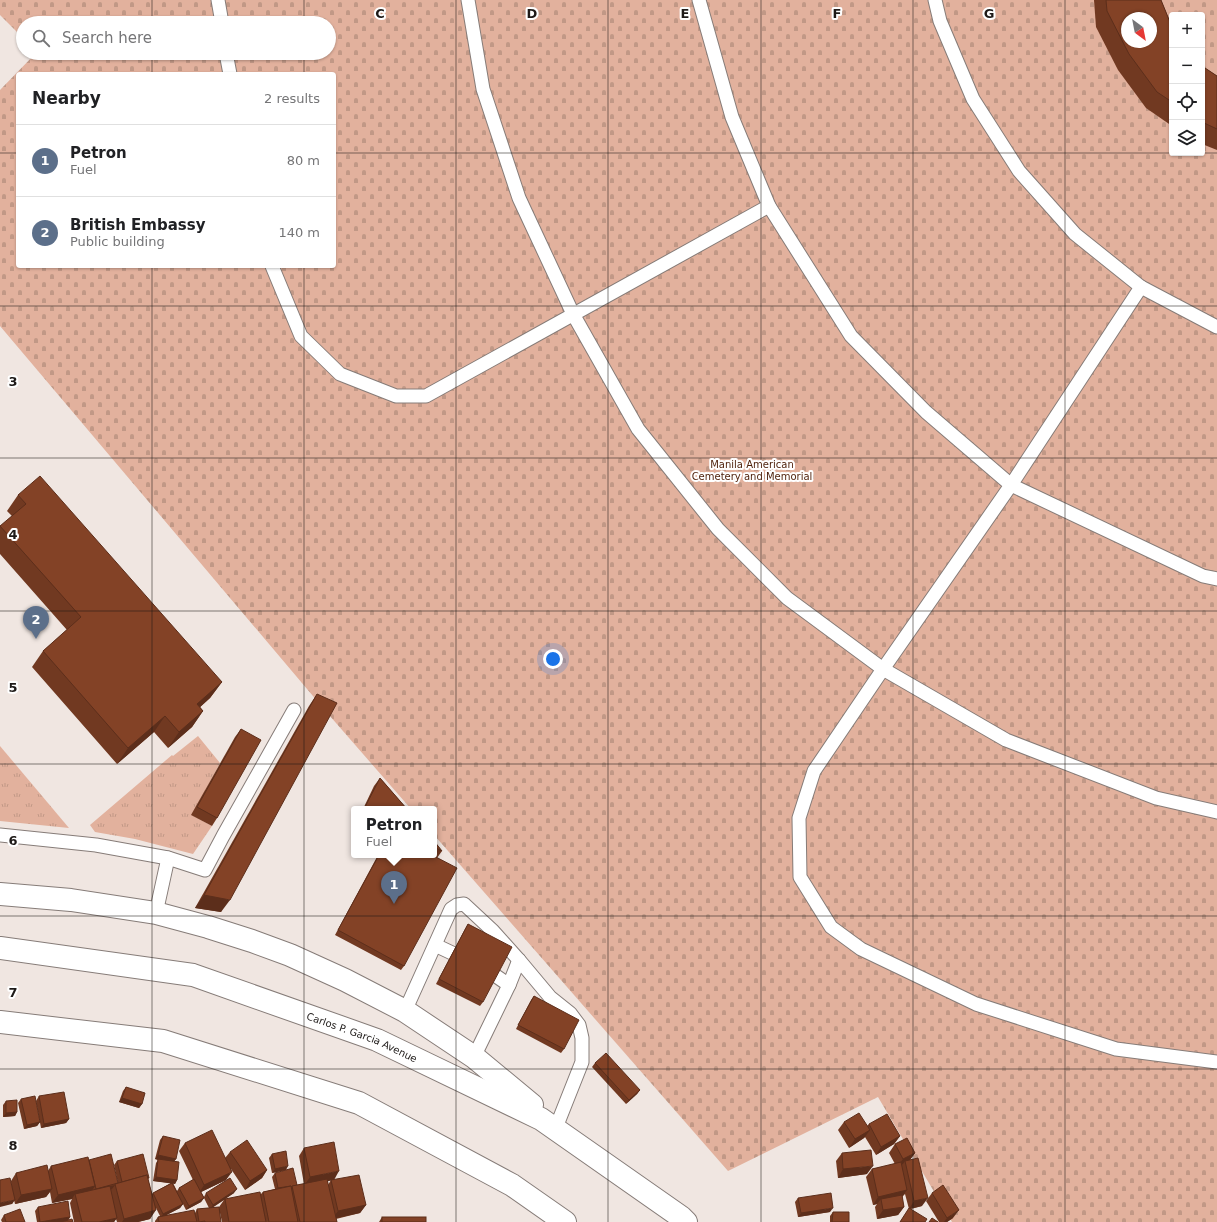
<!DOCTYPE html>
<meta charset="utf-8">
<style>
body{margin:0;font-family:"DejaVu Sans",sans-serif;background:#f2f2f2;color:#202124}
.controls{position:absolute;right:12px;top:12px;display:grid;overflow:hidden;border-radius:4px;box-shadow:0 1px 3px #0004}
.controls button{width:36px;height:36px;display:grid;place-items:center;padding:0;border:0;border-bottom:1px solid #e0e0e0;background:#fff;color:#202124;font:20px sans-serif}
.compass{position:absolute;left:1121px;top:12px;width:36px;height:36px;border-radius:50%;background:#fff;box-shadow:0 1px 3px #0004;rotate:148deg}
.you{position:absolute;left:553px;top:659px;width:14px;height:14px;margin:-10px;border:3px solid #fff;border-radius:50%;background:#1a73e8;box-shadow:0 0 0 6px #1a73e833}
.badge{display:grid;place-items:center;width:26px;height:26px;border-radius:50%;background:#246fbf;color:#fff;font-size:13px;font-weight:700}
.pin{position:absolute;translate:-50% -33px;filter:drop-shadow(0 1px 2px #0008)}
.pin::after{content:'';position:absolute;top:21px;width:14px;height:12px;background:inherit;clip-path:polygon(0 0,100% 0,50% 100%)}
.popup{position:absolute;left:351px;top:806px;width:86px;height:52px;box-sizing:border-box;display:grid;place-content:center;border-radius:4px;background:#fff;filter:drop-shadow(0 1px 3px #0005);font-size:13px;white-space:nowrap;color:#757577}
.popup b{font-size:15px;color:#202124}
.popup::after{content:'';position:absolute;left:50%;top:100%;margin-left:-8px;border:8px solid transparent;border-top-color:#fff}
.list{margin:0;padding:0;list-style:none}
h2{display:flex;justify-content:space-between;align-items:center;height:52px;margin:0;padding:0 16px;font-size:17px}
h2 small{font-size:13px;font-weight:400;color:#757577}
.list li{display:grid;grid-template-columns:26px 1fr auto;gap:12px;align-items:center;box-sizing:border-box;height:72px;padding:0 16px;border-top:1px solid #e0e0e0}
.list b{display:block;font-size:15px;white-space:nowrap}
.list p{margin:0;font-size:13px;white-space:nowrap;color:#757577}
.list em{font-size:13px;font-style:normal;color:#757577}
.icon{flex:none;width:22px;height:22px;fill:none;stroke:currentColor;stroke-width:2;stroke-linecap:round;stroke-linejoin:round}
.map{position:relative;flex:none;width:1217px;height:1222px;overflow:hidden}
.search{position:absolute;background:#fff;box-shadow:0 1px 3px #0004;left:16px;top:16px;width:320px;height:44px;display:flex;align-items:center;gap:10px;box-sizing:border-box;padding:0 14px;border-radius:22px;color:#757577;font-size:15px}
.panel{position:absolute;background:#fff;box-shadow:0 1px 3px #0004;left:16px;top:72px;width:320px;height:196px;border-radius:4px}
.map>svg:first-child{display:block}
</style>
<div class="map">
<svg width="1217" height="1222" viewBox="0 0 1217 1222">
<defs>
<pattern id="grass-tufts" width="24" height="20" patternUnits="userSpaceOnUse"><rect width="24" height="20" fill="#e2b19d"/><path d="M3 7l-1-3M5 7V3M7 7l1-3M15 17l-1-3M17 17v-4M19 17l1-3" fill="none" stroke="#c19886"/></pattern>
<pattern id="cemetery-stones" width="16" height="16" patternUnits="userSpaceOnUse"><rect width="16" height="16" fill="#e2b19d"/><path d="M2 7V4a2 2 0 0 1 4 0v3zM10 15v-3a2 2 0 0 1 4 0v3z" fill="#c19886"/></pattern>
</defs>
<rect width="100%" height="100%" fill="#f0e6e1"/>
<g fill="url(#grass-tufts)">
<polygon points="198,736 220,763 192,815 212,826 193,854 135,839 95,832 90,825 172,755 173,756"/>
<polygon points="0,746 69,828 0,821"/>
</g>
<path fill="url(#cemetery-stones)" fill-rule="evenodd" d="M 0,0 L 1217,0 L 1217,1222 L 952,1222 L 878,1097 L 728,1171 L 434,835 L 434,809 L 411,809 L 329,715 L 0,326 L 0,90 L 36,53 L 329,53 L 329,23 L 23,23 L 23,38 L 0,15 ZM 1172,15 L 1202,15 L 1202,153 L 1172,153 ZM 1127,18 L 1151,18 L 1151,42 L 1127,42 ZM 18,74 L 334,74 L 334,266 L 18,266 Z"/>
<g fill="none" stroke-linecap="round" stroke-linejoin="round">
<g stroke="#867c78" stroke-width="15">
<g id="service">
<polyline points="218,0 222,23"/>
<polyline points="468,0 483,89 519,198 573,314 638,429 718,529 787,598 883,669 1006,740 1156,798 1217,812"/>
<polyline points="699,0 732,117 769,206 851,336 926,412 1011,485 1203,576 1217,579"/>
<polyline points="935,0 940,21 973,99 1019,171 1075,234 1141,287 1217,327"/>
<polyline points="226,53 230,74"/>
<polyline points="272,266 301,336 340,374 396,396 426,396 769,206"/>
<polyline points="1141,287 1011,485 883,669 814,771 799,818 800,877 831,927 861,949 976,1004 1116,1049 1217,1062"/>
<polyline points="0,835 96,845 168,858 205,870 223,836 294,710"/>
<polyline points="156,913 168,858"/>
<polyline points="435,945 452,953"/>
<polyline points="509,985 519,960"/>
<polyline points="405,1011 451,909 457,905 464,904 493,931 519,960 550,997 570,1013 579,1025 582,1038 582,1062 557,1125"/>
<polyline points="474,1057 509,985 496,976"/>
</g>
</g>
<g stroke="#867c78" stroke-width="24">
<g id="primary">
<polyline points="0,894 71,900 156,913 208,927 252,941 290,955 345,980 405,1011 474,1057 532,1105"/>
<path id="s1" d="M 0,948 L 193,975 L 377,1040 L 541,1119 L 681,1217 L 686,1222"/>
<polyline points="0,1022 163,1041 359,1103 512,1185 565,1222"/>
</g>
</g>
<use href="#service" stroke="#fff" stroke-width="13"/>
<use href="#primary" stroke="#fff" stroke-width="22"/>
</g>
<g fill="#713921" fill-rule="evenodd">
<polygon points="1094,0 1161,0 1172,27 1172,126 1146,108 1118,70 1096,27"/>
<polygon points="1202,66 1217,76 1217,150 1202,144"/>
<polygon points="18,495 222,682 210,698 200,707 203,711 192,727 168,748 154,732 117,764 32,667 43,651 67,630 0,554 0,527 12,516 7,511"/>
<polygon points="317,694 221,912 195,908 309,706"/>
<polygon points="241,729 217,818 212,826 191,815 235,737"/>
<polygon points="380,778 407,809 363,809 374,786"/>
<polygon points="434,841 442,851 437,858 404,966 401,970 335,935 378,855 434,855"/>
<polygon points="468,924 483,1002 480,1006 436,984 465,929"/>
<polygon points="534,996 564,1049 561,1053 516,1029 531,1000"/>
<polygon points="595,1063 640,1090 637,1094 626,1104 592,1067"/>
<polygon points="126,1087 142,1104 139,1108 119,1102 123,1091"/>
<polygon points="39,1096 69,1119 66,1123 41,1128 36,1101"/>
<polygon points="21,1099 40,1122 37,1126 24,1129 18,1103"/>
<polygon points="6,1101 17,1112 15,1116 3,1117 3,1105"/>
<polygon points="844,1122 867,1126 869,1124 900,1136 894,1144 876,1155 865,1137 864,1138 849,1148 838,1130"/>
<path d="M 163,1136 L 176,1159 L 174,1161 L 177,1180 L 175,1184 L 173,1183 L 177,1191 L 179,1188 L 193,1180 L 179,1151 L 185,1143 L 225,1158 L 230,1152 L 267,1170 L 262,1178 L 245,1190 L 231,1169 L 226,1180 L 201,1192 L 204,1197 L 206,1193 L 234,1193 L 225,1199 L 261,1194 L 263,1192 L 275,1189 L 272,1177 L 275,1173 L 297,1185 L 304,1184 L 299,1156 L 304,1148 L 328,1181 L 328,1185 L 331,1180 L 366,1205 L 360,1213 L 336,1219 L 337,1222 L 222,1222 L 220,1213 L 220,1222 L 155,1222 L 155,1221 L 158,1217 L 160,1216 L 156,1208 L 150,1219 L 138,1222 L 117,1222 L 116,1219 L 114,1222 L 74,1222 L 70,1203 L 72,1199 L 52,1203 L 50,1192 L 46,1197 L 15,1204 L 14,1200 L 12,1204 L 11,1181 L 16,1173 L 48,1171 L 51,1166 L 89,1160 L 118,1183 L 114,1165 L 117,1161 L 149,1178 L 148,1179 L 152,1194 L 153,1193 L 171,1183 L 153,1181 L 156,1163 L 158,1160 L 155,1159 L 160,1140 ZM 204,1198 L 209,1208 L 197,1209 L 195,1213 L 166,1215 L 180,1208 L 183,1204 L 186,1210 L 201,1202 ZM 224,1200 L 219,1207 L 212,1208 Z"/>
<polygon points="895,1144 915,1153 910,1160 922,1206 911,1209 925,1222 900,1222 909,1209 905,1194 902,1197 904,1207 898,1215 877,1219 875,1207 877,1204 873,1205 866,1177 872,1169 895,1164 889,1153"/>
<polygon points="842,1153 867,1174 838,1178 836,1161"/>
<polygon points="272,1154 286,1170 272,1173 269,1158"/>
<polygon points="932,1193 953,1218 947,1222 939,1222 926,1201"/>
<polygon points="798,1198 830,1212 798,1217 795,1202"/>
<polygon points="38,1207 70,1217 68,1220 61,1222 37,1222 35,1211"/>
<polygon points="833,1212 849,1222 830,1222 830,1216"/>
<polygon points="4,1215 25,1222 2,1222 1,1220"/>
<polygon points="382,1217 426,1222 379,1222"/>
</g>
<g fill="#5c2e1b">
<polygon points="222,682 210,698 186,720 197,704"/>
<polygon points="203,711 192,727 168,748 179,732"/>
<polygon points="165,716 154,732 117,764 128,748"/>
<polygon points="204,895 230,900 221,912 195,908"/>
<polygon points="640,1090 637,1094 626,1104 629,1100"/>
<polygon points="122,1098 142,1104 139,1108 119,1102"/>
<polygon points="17,1112 15,1116 3,1117 6,1113"/>
<polygon points="69,1119 66,1123 41,1128 44,1124"/>
<polygon points="40,1122 37,1126 24,1129 27,1125"/>
<polygon points="870,1130 864,1138 849,1148 855,1139"/>
<polygon points="900,1136 894,1144 876,1155 881,1147"/>
<polygon points="915,1153 909,1161 905,1161 903,1164 897,1167 903,1159"/>
<polygon points="158,1155 176,1159 173,1163 155,1159"/>
<polygon points="288,1166 286,1170 272,1173 275,1169"/>
<polygon points="873,1166 867,1174 838,1178 843,1169"/>
<polygon points="267,1170 262,1178 245,1190 250,1181"/>
<polygon points="339,1171 334,1180 304,1186 310,1177"/>
<polygon points="232,1172 226,1180 199,1193 204,1185"/>
<polygon points="156,1177 177,1180 175,1184 153,1181"/>
<polygon points="115,1185 112,1189 94,1194 96,1189"/>
<polygon points="95,1186 89,1195 75,1194 72,1199 52,1203 58,1195"/>
<polygon points="52,1189 46,1197 15,1204 21,1195"/>
<polygon points="237,1189 234,1193 210,1209 213,1205"/>
<polygon points="907,1190 901,1198 881,1199 877,1204 873,1205 878,1197"/>
<polygon points="204,1198 201,1202 186,1210 189,1206"/>
<polygon points="928,1198 922,1206 909,1209 914,1201"/>
<polygon points="15,1200 12,1204 0,1207 0,1203"/>
<polygon points="183,1204 180,1208 161,1218 163,1214"/>
<polygon points="366,1205 360,1213 332,1219 338,1211"/>
<polygon points="904,1207 898,1215 877,1219 883,1210"/>
<polygon points="833,1208 830,1212 798,1217 801,1213"/>
<polygon points="156,1210 150,1219 138,1222 122,1222 124,1219"/>
<polygon points="959,1210 953,1218 947,1222 944,1222 947,1218"/>
<polygon points="70,1217 68,1221 61,1222 40,1222"/>
<polygon points="117,1218 114,1222 99,1222"/>
</g>
<g fill="#834226" stroke="#5c2e1b" fill-rule="evenodd">
<path d="M 1106,0 L 1161,0 L 1172,27 L 1172,102 L 1157,92 L 1129,54 L 1107,11 ZM 1127,18 L 1151,18 L 1151,42 L 1127,42 Z"/>
<polygon points="1202,66 1217,76 1217,129 1202,122"/>
<polygon points="40,476 222,682 197,704 203,711 179,732 165,716 128,748 43,651 81,617 0,526 26,504 18,495"/>
<polygon points="317,694 337,703 230,900 204,895"/>
<polygon points="241,729 261,740 217,818 197,807"/>
<polygon points="380,778 407,809 364,809"/>
<polygon points="434,841 442,851 434,847"/>
<polygon points="379,855 432,855 457,868 404,966 338,930"/>
<polygon points="468,924 512,947 483,1002 439,979"/>
<polygon points="534,996 579,1020 564,1049 518,1025"/>
<polygon points="606,1053 640,1090 629,1100 595,1063"/>
<polygon points="126,1087 145,1093 142,1104 122,1098"/>
<polygon points="64,1092 69,1119 44,1124 39,1096"/>
<polygon points="35,1096 40,1122 27,1125 21,1099"/>
<polygon points="17,1100 17,1112 6,1113 6,1101"/>
<polygon points="859,1113 870,1130 855,1139 844,1122"/>
<polygon points="887,1114 900,1136 881,1147 869,1124"/>
<polygon points="212,1130 232,1172 204,1185 185,1143"/>
<polygon points="163,1136 180,1140 176,1159 158,1155"/>
<polygon points="907,1138 915,1153 903,1159 895,1144"/>
<polygon points="247,1140 267,1170 250,1181 230,1152"/>
<polygon points="334,1142 339,1171 310,1177 304,1148"/>
<polygon points="871,1150 873,1166 843,1169 842,1153"/>
<polygon points="286,1151 288,1166 275,1169 272,1154"/>
<polygon points="111,1154 118,1183 96,1189 89,1160"/>
<polygon points="143,1154 149,1178 148,1178 147,1175 122,1182 117,1161"/>
<polygon points="88,1157 95,1186 58,1195 51,1166"/>
<polygon points="918,1158 928,1198 914,1201 905,1161"/>
<polygon points="158,1159 179,1162 177,1180 156,1177"/>
<polygon points="901,1162 907,1190 878,1197 872,1169"/>
<polygon points="47,1165 52,1189 21,1195 16,1173"/>
<polygon points="293,1168 297,1185 291,1187 291,1186 278,1188 275,1173"/>
<polygon points="147,1175 156,1210 124,1219 115,1184"/>
<polygon points="359,1175 366,1205 338,1211 331,1180"/>
<polygon points="10,1178 15,1200 0,1203 0,1180"/>
<polygon points="230,1178 237,1189 213,1205 206,1193"/>
<polygon points="194,1179 204,1198 189,1206 179,1188"/>
<polygon points="327,1179 337,1222 300,1222 292,1186"/>
<polygon points="172,1183 183,1204 163,1214 153,1193"/>
<polygon points="943,1185 959,1210 947,1218 932,1193"/>
<polygon points="110,1186 117,1218 99,1222 82,1222 75,1194"/>
<polygon points="291,1186 298,1222 269,1222 263,1192"/>
<polygon points="260,1192 266,1222 229,1222 225,1199"/>
<polygon points="831,1193 833,1208 801,1213 798,1198"/>
<polygon points="902,1195 904,1207 883,1210 881,1199"/>
<polygon points="68,1201 70,1217 40,1222 38,1207"/>
<polygon points="219,1207 221,1222 205,1222 205,1221 199,1222 197,1209"/>
<polygon points="909,1208 927,1219 925,1222 900,1222"/>
<polygon points="20,1209 25,1222 6,1222 4,1215"/>
<polygon points="194,1210 197,1222 159,1222 158,1217"/>
<polygon points="833,1212 849,1212 849,1222 832,1222"/>
<rect x="382" y="1217" width="44" height="5"/>
<polygon points="932,1218 938,1222 929,1222"/>
<polygon points="72,1219 73,1222 61,1222"/>
</g>
<path fill="none" stroke="#1e1a18" stroke-width="1" stroke-opacity="0.55" d="M 152,0 L 152,23M 304,0 L 304,23M 456,0 L 456,1222M 608,0 L 608,1222M 761,0 L 761,1222M 913,0 L 913,1222M 1065,0 L 1065,1222M 152,53 L 152,74M 304,53 L 304,74M 0,153 L 18,153M 334,153 L 1172,153M 1202,153 L 1217,153M 152,266 L 152,1222M 304,266 L 304,1222M 0,306 L 1217,306M 0,458 L 1217,458M 0,611 L 1217,611M 0,764 L 1217,764M 0,916 L 1217,916M 0,1069 L 1217,1069"/>
<g text-anchor="middle" stroke-width="4" stroke-linejoin="round" paint-order="stroke">
<g font-size="10" fill="#4c1e08" stroke="#fff">
<text x="752" y="468">Manila American<tspan x="752" dy="12">Cemetery and Memorial</tspan></text>
</g>
<g font-size="10" fill="#1e1a18" stroke="#fff">
<text dy="4" stroke="none"><textPath href="#s1" startOffset="375">Carlos P. Garcia Avenue</textPath></text>
</g>
</g>
<g font-size="13" text-anchor="middle" font-weight="bold" fill="#1e1a18" stroke="#fff" stroke-width="4" stroke-linejoin="round" paint-order="stroke">
<text x="380" y="18">C</text>
<text x="532" y="18">D</text>
<text x="685" y="18">E</text>
<text x="837" y="18">F</text>
<text x="989" y="18">G</text>
<text x="13" y="386">3</text>
<text x="13" y="539">4</text>
<text x="13" y="692">5</text>
<text x="13" y="845">6</text>
<text x="13" y="997">7</text>
<text x="13" y="1150">8</text>
</g>
</svg>
<div class="controls">
<button>+</button>
<button>−</button>
<button><svg class="icon" aria-label="locate" viewBox="0 0 24 24"><circle cx="12" cy="12" r="6"/><path d="M12 2v4M12 18v4M2 12h4M18 12h4"/></svg></button>
<button><svg class="icon" aria-label="layers" viewBox="0 0 24 24"><path d="M12 4l9 5-9 5-9-5zM3 14l9 5 9-5"/></svg></button>
</div>
<svg class="compass" viewBox="-18 -18 36 36"><path d="M0-13l5 13h-10z" fill="#e53935"/><path d="M0 13l5-13h-10z" fill="#757577"/></svg>
<div class="you"></div>
<div class="pin badge" style="left:394px;top:904px;background:#5c6f8a">1</div>
<div class="popup"><b>Petron</b>Fuel</div>
<div class="pin badge" style="left:36px;top:639px;background:#5c6f8a">2</div>
<div class="search"><svg class="icon" aria-label="search" viewBox="0 0 24 24"><circle cx="10" cy="10" r="6"/><path d="M15 15l6 6"/></svg>Search here</div>
<section class="panel">
<h2>Nearby<small>2 results</small></h2>
<ul class="list">
<li><span class="badge" style="background:#5c6f8a">1</span><div><b>Petron</b><p>Fuel</p></div><em>80 m</em></li>
<li><span class="badge" style="background:#5c6f8a">2</span><div><b>British Embassy</b><p>Public building</p></div><em>140 m</em></li>
</ul>
</section>
</div>
